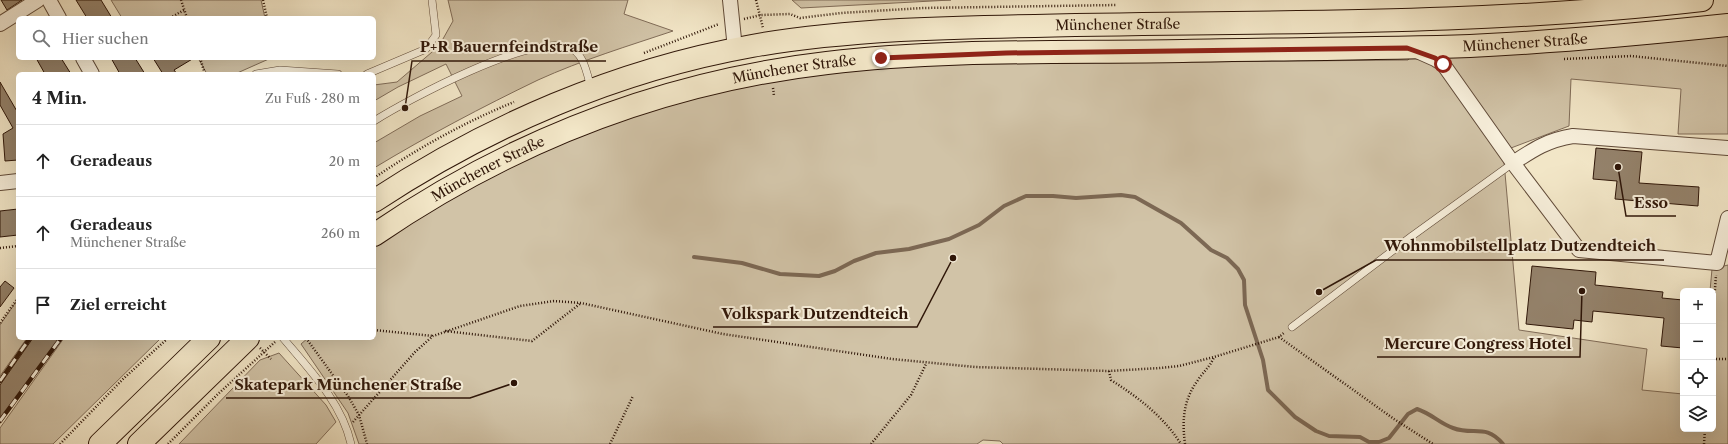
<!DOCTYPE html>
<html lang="de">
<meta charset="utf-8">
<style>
body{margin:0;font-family:"Libre Caslon Text",serif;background:#f6f6f6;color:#222}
.controls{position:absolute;right:12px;bottom:12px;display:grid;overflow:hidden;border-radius:6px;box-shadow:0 4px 16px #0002}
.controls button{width:36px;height:36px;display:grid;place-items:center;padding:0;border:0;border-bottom:1px solid #e0e0e0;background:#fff;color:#222;font:20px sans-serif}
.stop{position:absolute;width:12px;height:12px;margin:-9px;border:3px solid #8f2418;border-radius:50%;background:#fff}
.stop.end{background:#8f2418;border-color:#fff;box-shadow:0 1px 4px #0008}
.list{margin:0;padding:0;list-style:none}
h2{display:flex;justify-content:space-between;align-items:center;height:52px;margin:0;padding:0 16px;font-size:17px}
h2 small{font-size:13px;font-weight:400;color:#767676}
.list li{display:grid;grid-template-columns:26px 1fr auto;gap:12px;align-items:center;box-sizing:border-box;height:72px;padding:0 16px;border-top:1px solid #e0e0e0}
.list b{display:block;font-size:15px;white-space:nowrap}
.list p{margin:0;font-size:13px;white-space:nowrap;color:#767676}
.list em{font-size:13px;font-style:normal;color:#767676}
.icon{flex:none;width:22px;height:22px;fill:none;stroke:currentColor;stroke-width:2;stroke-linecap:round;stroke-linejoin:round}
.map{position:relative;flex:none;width:1728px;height:444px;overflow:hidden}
.search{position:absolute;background:#fff;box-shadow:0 4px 16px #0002;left:16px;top:16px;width:360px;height:44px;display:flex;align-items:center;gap:10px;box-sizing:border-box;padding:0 14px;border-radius:6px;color:#767676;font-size:15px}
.panel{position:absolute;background:#fff;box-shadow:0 4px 16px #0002;left:16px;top:72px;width:360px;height:268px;border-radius:6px}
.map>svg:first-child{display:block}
</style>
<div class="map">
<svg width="1728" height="444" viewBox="0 0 1728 444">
<rect width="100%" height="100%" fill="#f2e6c7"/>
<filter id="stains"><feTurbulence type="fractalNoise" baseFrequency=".005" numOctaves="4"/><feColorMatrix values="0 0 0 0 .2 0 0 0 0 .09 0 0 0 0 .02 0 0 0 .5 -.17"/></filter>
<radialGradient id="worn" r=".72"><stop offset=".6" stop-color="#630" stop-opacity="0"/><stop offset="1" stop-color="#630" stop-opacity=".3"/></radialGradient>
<g fill="#d1c3a7" stroke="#806c58">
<polygon points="111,0 261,0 265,18 122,18"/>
<path d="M 448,0 L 628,0 L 624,14 L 673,31 C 628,46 582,60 538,80 C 482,107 427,136 374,168 L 374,143 L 420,116 L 462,96 L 446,64 L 398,87 L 374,101 L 374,85 L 397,82 L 439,46 L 453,21 Z"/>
<polygon points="792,0 951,0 801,8"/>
<polygon points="1728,31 1728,134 1678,134 1681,89 1571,79 1569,126 1511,148 1504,162 1519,330 1647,349 1642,390 1683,394 1683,429 1713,429 1713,291 1710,291 1712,269 1728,265 1728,444 1003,444 1000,441 983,440 977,444 359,444 348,413 301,344 308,338 374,338 374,242 503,165 685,96 871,65 1408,60 1412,54"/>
<polygon points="198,58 271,58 235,74 207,74"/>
<polygon points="18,299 18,338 27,338 0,376 0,325"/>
<polygon points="64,338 161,338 53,444 0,444 0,428"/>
<polygon points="279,353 326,405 336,422 316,444 179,444 260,360"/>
</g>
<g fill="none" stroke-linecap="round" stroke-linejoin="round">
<path stroke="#7c6854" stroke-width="4" d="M 694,257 L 742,263 L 780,274 L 819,276 L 835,271 L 854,261 L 876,253 L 909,249 L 949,239 L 979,225 L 1004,206 L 1026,196 L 1053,196 L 1076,198 L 1121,195 L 1135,197 L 1181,223 L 1211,250 L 1227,258 L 1238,269 L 1244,280 L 1245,305 L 1263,360 L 1268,390 L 1295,417 L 1316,431 L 1329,436 L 1360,437 L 1369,442 L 1379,442 L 1389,438 L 1408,414 L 1417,409 C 1432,414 1439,423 1453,428 C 1474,436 1485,423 1503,444"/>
</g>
<g fill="#94826b" stroke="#2f1608">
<polygon points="1,0 22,0 7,10"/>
<polygon points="76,0 101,0 112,18 87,18"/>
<polygon points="36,58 61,58 71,74 45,74"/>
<polygon points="111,58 135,58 145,74 120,74"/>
<polygon points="153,58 194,58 174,70 177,74 163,74"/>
<polygon points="0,82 18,113 18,160 5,161 3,134 13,128 0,105"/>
<polygon points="1596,148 1642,152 1639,183 1699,187 1698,206 1615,199 1617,181 1593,179"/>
<polygon points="18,209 18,235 0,237 0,211"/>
<polygon points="1532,266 1596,272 1595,285 1663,292 1662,298 1683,300 1683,348 1661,346 1664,318 1593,311 1592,322 1574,320 1573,329 1526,324"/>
<polygon points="5,281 14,288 0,307 0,287"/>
<polygon points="33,338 60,338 0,419 0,385"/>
</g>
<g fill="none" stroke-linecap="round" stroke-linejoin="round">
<g stroke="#604a38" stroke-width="8">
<g id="service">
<polyline points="256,74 280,70 338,74"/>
<polyline points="367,74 426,49 436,35 432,0"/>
<path d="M 374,121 C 409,99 529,35 568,47 C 584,52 587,74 591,88"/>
<polyline points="1292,327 1412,236 1513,163"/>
<path d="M 283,338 C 309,369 342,403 351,444"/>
</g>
</g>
<g stroke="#604a38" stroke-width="16">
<g id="minor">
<polyline points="49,0 59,18"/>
<polyline points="730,0 735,49"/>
<polyline points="0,24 38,0"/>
<polyline points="1417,51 1435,59 1443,64 1513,163 1579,250 1717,263 1728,218"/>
<polyline points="83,58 92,74"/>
<path d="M 1513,163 C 1534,149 1548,140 1573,136 L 1728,148"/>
<polyline points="0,183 18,181"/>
</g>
</g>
<g stroke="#2f1608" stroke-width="24">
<g id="primary">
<path id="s1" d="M 374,201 C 488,126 617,70 752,46 C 801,37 850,33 900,30 C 1167,18 1436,31 1702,0"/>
<path id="s2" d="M 374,235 C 510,142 663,82 827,63 C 945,49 1065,53 1183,51 C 1279,49 1375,49 1470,46 C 1556,42 1642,34 1728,25"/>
<polyline points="100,444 209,338"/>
<polyline points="139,444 248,338"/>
</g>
</g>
<g stroke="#2f1608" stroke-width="2.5" stroke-dasharray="1 2" stroke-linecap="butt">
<polyline points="181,0 187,18"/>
<polyline points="263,0 267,18"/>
<polyline points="756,0 763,28"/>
<polyline points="170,18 184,10"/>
<polyline points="744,19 761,15 790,14 800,18 841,13 923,8 1117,5"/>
<polyline points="644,53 719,24"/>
<polyline points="200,58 205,74"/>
<polyline points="1564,59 1631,56 1728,66"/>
<polyline points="773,88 774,96"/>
<path d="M 374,178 C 418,148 465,122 514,102"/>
<polyline points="0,248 18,246"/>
<polyline points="1713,317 1716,275"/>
<polyline points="0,323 18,298"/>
<polyline points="374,330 433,336"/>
<polyline points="445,331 532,341 581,303"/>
<polyline points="1279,337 1394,419 1433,444"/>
<polyline points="306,338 348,396 359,415 367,444"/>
<polyline points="260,348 271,359"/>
<polyline points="1713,359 1728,359"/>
<path d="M 1109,371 L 1111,380 C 1139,398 1163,416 1181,444"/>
<polyline points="353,422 415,352 433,336 520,306 554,301 581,303 723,334 892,359 975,367 1109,371 1160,368 1179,366 1214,357 1279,337 1285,332"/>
<polyline points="60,444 123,379 168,338"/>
<polyline points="168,444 218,394 275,342"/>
<polyline points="610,444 633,396"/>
<polyline points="871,444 911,395 926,364"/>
<path d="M 1185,444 C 1182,421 1183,400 1198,380 C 1203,372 1210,367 1214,357"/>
<polyline points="1704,444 1705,429"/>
</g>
<use href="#service" stroke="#f7efdb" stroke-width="7"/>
<use href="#minor" stroke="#f7efdb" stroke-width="14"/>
<use href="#primary" stroke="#f2e6c7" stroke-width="22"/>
<g stroke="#2f1608" stroke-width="4.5">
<g id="rail">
<polyline points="0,381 30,338"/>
<polyline points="0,421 61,338"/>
</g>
</g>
<use href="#rail" stroke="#f7efdb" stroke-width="3" stroke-dasharray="9" stroke-linecap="butt"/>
</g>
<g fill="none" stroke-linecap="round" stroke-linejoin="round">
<polyline stroke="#8f2418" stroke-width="5" points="881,58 1006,53 1407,48 1435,58 1443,64"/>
</g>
<g text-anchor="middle" stroke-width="4" stroke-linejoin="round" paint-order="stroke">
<g font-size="14" fill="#2f1608" stroke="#f7efdb">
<text dy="5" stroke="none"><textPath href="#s1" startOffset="778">Münchener Straße</textPath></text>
<text dy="5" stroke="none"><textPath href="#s2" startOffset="1188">Münchener Straße</textPath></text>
<text dy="5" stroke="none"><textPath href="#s2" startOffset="456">Münchener Straße</textPath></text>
<text dy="5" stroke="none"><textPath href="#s2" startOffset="132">Münchener Straße</textPath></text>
</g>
</g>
<path fill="none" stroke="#2f1608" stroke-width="1.5" d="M405 108L412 61H606M1618 167L1626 216H1676M1319 292L1376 260H1664M953 258L917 327H713M1582 291L1580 357H1377M514 383L470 398H226"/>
<g fill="#2f1608" stroke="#f7efdb" stroke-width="1.5">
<circle cx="405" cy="108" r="4"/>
<circle cx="1618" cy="167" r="4"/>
<circle cx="1319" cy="292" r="4"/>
<circle cx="953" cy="258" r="4"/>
<circle cx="1582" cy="291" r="4"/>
<circle cx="514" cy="383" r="4"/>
</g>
<g font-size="15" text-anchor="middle" font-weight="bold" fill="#2f1608" stroke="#f7efdb" stroke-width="4" stroke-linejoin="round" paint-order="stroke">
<text x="509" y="52">P+R Bauernfeindstraße</text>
<text x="1651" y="208">Esso</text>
<text x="1520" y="251">Wohnmobilstellplatz Dutzendteich</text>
<text x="815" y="319">Volkspark Dutzendteich</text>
<text x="1478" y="349">Mercure Congress Hotel</text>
<text x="348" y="390">Skatepark Münchener Straße</text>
</g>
<rect width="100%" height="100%" filter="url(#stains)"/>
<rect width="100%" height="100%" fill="url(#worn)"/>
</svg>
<div class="controls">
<button>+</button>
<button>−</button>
<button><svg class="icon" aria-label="locate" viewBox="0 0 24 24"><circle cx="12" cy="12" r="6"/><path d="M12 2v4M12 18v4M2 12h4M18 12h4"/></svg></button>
<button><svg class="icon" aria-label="layers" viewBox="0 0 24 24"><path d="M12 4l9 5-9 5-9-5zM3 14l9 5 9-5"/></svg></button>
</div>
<div class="stop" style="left:1443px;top:64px"></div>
<div class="stop end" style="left:881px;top:58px"></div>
<div class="search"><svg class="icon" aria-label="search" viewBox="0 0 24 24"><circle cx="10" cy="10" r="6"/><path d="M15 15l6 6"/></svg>Hier suchen</div>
<section class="panel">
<h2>4 Min.<small>Zu Fuß · 280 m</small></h2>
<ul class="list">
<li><svg class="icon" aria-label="ahead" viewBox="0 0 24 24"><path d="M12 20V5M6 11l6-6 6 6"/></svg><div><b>Geradeaus</b></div><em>20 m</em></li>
<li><svg class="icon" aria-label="ahead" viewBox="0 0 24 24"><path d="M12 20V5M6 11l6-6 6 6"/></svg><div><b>Geradeaus</b><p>Münchener Straße</p></div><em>260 m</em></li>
<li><svg class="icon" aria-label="arrive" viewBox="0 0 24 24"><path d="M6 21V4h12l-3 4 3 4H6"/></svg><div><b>Ziel erreicht</b></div></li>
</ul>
</section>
</div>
